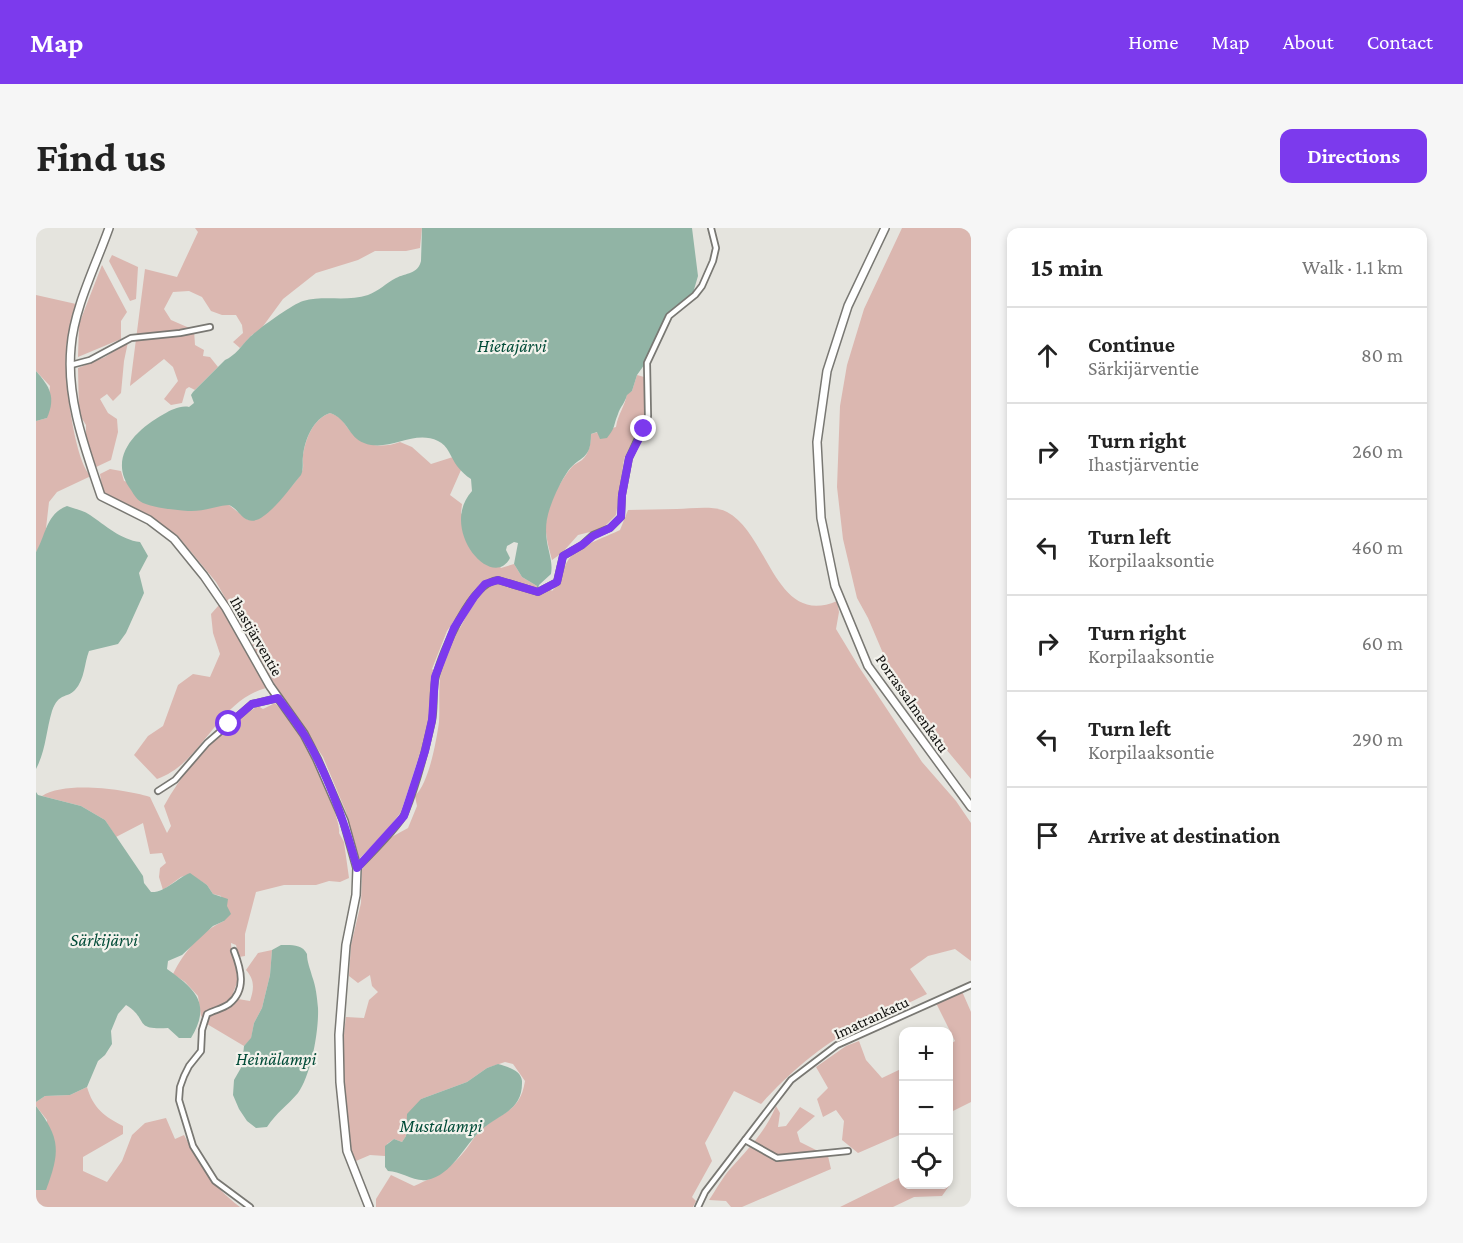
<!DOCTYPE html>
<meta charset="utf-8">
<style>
body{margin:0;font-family:"Crimson Pro",serif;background:#f6f6f6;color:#222}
.controls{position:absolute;right:18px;bottom:18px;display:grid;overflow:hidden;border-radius:12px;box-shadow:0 3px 9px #0003}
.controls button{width:54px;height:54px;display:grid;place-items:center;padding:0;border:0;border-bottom:2px solid #e0e0e0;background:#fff;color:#222;font:30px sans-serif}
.stop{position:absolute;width:18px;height:18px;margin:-14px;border:4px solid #7c3aed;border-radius:50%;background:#fff}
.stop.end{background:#7c3aed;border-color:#fff;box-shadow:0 2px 6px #0008}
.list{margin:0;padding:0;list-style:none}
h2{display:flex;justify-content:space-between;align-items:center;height:78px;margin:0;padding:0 24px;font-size:26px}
h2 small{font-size:20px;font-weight:400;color:#767676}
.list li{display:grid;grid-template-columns:39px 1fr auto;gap:18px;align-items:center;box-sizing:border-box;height:96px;padding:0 24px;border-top:2px solid #e0e0e0}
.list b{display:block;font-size:22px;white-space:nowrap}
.list p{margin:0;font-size:20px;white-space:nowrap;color:#767676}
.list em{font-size:20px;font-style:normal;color:#767676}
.icon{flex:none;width:33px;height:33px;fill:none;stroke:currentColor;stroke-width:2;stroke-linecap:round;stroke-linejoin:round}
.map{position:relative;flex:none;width:935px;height:979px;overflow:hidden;border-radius:12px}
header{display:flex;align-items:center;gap:36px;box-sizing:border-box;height:84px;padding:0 30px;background:#7c3aed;color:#fff}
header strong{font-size:28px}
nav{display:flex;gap:33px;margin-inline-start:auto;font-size:21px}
.intro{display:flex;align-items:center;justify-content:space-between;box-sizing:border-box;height:144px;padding:0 36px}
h1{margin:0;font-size:42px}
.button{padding:15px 27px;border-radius:12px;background:#7c3aed;color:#fff;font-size:21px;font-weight:700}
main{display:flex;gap:36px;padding:0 36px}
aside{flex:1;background:#fff;border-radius:12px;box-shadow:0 3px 9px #0003}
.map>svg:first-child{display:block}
</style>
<header>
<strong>Map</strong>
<nav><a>Home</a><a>Map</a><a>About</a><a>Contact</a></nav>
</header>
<div class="intro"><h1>Find us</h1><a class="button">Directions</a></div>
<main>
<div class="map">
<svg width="935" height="979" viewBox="0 0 935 979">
<rect width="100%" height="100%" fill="#e5e4de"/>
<g fill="#dbb7b0">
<polygon points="159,0 386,0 384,20 370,23 339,23 322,32 280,45 247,71 225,101 216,107 204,120 197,114 207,105 206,97 200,87 186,87 175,83 166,69 153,63 137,64 128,81 135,92 158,102 159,117 168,122 167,128 174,129 182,139 159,162 153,159 150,161 146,175 135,177 128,171 142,153 137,139 128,131 94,158 109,41 141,49 162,4"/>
<polygon points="866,0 935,0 935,551 889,496 852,437 832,390 821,370 807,311 801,259 804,178 811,137 828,81"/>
<polygon points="76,27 102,39 100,71 94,73 73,33"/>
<polygon points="66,37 91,84 85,93 85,111 42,129 43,96"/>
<path d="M 0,67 L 40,76 C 37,91 31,106 30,122 C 28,146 38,233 55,248 L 21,264 L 13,274 L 9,309 L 0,324 L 0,193 L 11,190 L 14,158 L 0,143 Z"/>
<polygon points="92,114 88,133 85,165 77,173 71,166 64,171 72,185 81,191 82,204 75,232 58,240 50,211 50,197 43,186 42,140 69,129"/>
<path d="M 601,147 L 608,149 L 610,183 L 588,231 L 580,287 L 566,301 L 542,307 L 526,325 L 516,332 C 513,320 509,308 510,295 C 511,278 524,253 535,240 C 538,236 542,235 546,232 C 553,226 555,215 555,206 L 580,199 C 582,186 589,178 591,166 L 596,163 Z"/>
<path d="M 294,185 C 309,190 308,198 318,207 C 330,219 348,220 364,214 L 376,219 L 395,236 L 417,229 L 425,242 L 414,267 L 426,276 L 425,285 L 465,340 L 478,336 L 486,349 L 501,358 L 501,360 L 497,361 L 461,350 L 453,351 L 438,364 L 411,403 L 396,441 L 399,444 L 392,500 L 365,584 L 350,604 L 323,631 L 310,584 L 287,529 L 239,457 L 180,354 L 141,307 L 119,295 L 117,289 L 99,283 L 67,264 L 64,246 L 74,241 L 85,243 L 88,253 L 193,277 L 212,292 C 229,279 255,265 265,245 C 269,240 266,233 267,227 C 270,210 277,191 294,185 Z"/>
<path d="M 641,281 C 655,281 678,277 691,284 C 733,306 739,400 801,373 L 803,384 L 800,401 L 823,439 L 886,534 L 920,573 L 935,595 L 935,733 L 919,721 L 892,728 L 874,741 L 891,766 C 868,778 842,787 819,800 C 785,817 751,847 725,876 L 698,863 L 669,915 L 676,933 L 656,969 L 660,973 L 657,979 L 340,979 L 340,971 L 355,947 L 378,958 C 401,948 415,941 431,920 C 435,915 439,907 445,902 C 466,883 484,885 489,853 L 477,836 L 469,834 L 451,840 L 431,854 L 385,871 L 372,894 L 370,908 L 366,914 L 358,911 L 351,916 L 349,928 L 334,927 L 320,933 L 315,922 C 310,878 303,833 310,789 L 328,790 L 333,772 L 342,764 L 336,758 L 334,747 L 322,755 L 313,748 L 315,717 L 325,675 L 326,641 L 350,612 L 372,600 L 381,578 L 379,568 C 393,554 400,515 403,494 C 404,477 402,460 405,443 C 408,430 416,417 420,404 L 424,400 C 447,356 452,342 501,367 L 514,361 L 516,363 C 526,354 525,344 531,334 C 540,318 568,310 584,302 L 592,282 Z"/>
<path d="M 183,377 L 230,460 C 181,473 167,535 121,551 L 98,527 L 112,508 L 127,498 L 142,457 L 157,446 L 174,449 L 184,426 L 177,405 L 175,386 Z"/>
<path d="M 239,475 C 246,483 255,492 260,501 C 270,516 306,590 303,605 L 308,614 L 313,650 L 304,654 L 293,653 L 280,657 L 248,657 L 220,664 L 209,706 L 209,728 L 203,729 L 200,717 L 195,715 C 196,740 210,736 197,765 L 202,771 L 214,773 C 218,761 219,752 210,742 L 222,725 L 236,722 L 234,747 L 226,780 L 218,795 L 215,811 L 208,818 L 171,796 L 165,788 L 162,768 L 149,754 L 137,746 C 148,724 165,703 188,693 L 185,668 L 177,666 L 171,657 L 154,646 L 145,649 L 127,662 L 123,649 L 124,640 L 130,635 L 126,625 L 114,626 L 107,595 L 80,609 L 69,592 L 45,578 L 6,568 C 29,553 88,561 114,569 L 131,605 L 135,598 L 128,578 C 150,538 183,501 222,478 L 227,481 Z"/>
<polygon points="925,761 935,784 935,874 913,885 913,817 919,813 899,773"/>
<polygon points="823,813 830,832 846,850 867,840 868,905 822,925 806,912 808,893 800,882 787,889 781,871 792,860 780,839 810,818"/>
<path d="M 51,859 C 57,880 69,889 87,898 L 87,906 L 47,929 L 47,943 L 71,954 L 86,933 L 96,907 L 109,895 L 130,890 L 139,911 L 148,907 C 165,938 175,957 204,979 L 0,979 L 0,962 L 10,961 L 11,892 L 0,878 L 0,874 L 9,868 L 34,867 Z"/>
<path d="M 740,878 L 744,885 L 742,899 L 750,898 L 764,879 L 779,888 L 761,904 L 764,914 L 792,928 L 795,941 L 706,979 L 695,979 L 690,973 L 673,972 C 680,962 686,950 695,940 C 712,921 730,903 740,878 Z"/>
<polygon points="913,946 913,958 906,968 878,969 857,979 804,979 867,948 868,956 912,956"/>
</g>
<g fill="#91b4a5">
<path d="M 386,0 L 656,0 L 662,48 L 657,65 L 639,79 L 629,93 L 619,110 L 611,133 L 601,147 L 596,163 L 591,167 C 589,175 584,179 582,186 C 577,198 580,199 571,210 L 564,211 L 561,204 L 555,206 C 555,233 544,227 532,243 C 525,253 519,266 515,277 C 510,290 509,301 511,314 C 513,326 517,334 515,346 L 503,357 L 502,361 L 497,361 L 501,360 L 501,358 L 486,349 L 478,336 L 482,315 L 478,314 L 471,318 L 470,322 L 474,330 C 456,364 402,301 436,263 L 435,251 C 430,248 425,243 421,238 C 415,230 412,217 402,213 C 377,201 353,225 328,215 C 312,209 312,191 294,185 C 277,191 269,211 267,228 C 266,234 268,240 265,247 C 255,258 228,299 212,292 C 204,289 201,280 193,277 C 179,278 166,284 152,283 C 139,282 119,280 107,275 C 101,272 98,267 95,262 C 71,230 99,202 128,186 C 135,182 145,177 153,179 L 158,175 L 155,167 L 157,164 L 189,132 C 199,128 206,117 213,110 C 222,101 255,77 267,73 C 288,67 311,74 332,67 C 343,63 350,55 360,50 C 370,45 382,46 385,33 Z"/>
<path d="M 0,143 C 14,159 20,169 11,190 L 0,193 Z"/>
<path d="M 31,278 C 38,281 47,282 54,287 C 69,297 85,312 104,314 L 112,328 L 103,345 L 108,365 L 90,405 L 82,416 L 53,423 C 48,436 49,451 39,462 C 30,471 23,464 16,483 C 10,503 10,522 0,541 L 0,324 C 10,307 10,286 31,278 Z"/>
<path d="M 0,564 L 2,567 L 45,578 L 69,592 L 107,648 L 108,655 L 115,664 C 129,665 141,650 154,645 L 171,657 L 177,666 L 192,671 L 191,678 L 195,686 L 188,693 L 177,698 L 146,727 L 132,733 L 131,741 C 159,761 176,775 155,810 L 143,810 L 132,800 C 96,802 114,792 90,777 L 82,786 L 75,803 L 76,816 L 69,827 L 62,833 L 51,859 L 34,867 L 9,868 L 0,874 Z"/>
<path d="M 245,717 C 256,717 266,716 271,726 C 271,734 274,740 276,748 C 280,759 281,769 282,780 C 283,803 275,847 262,865 C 251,878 241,884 231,899 L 220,900 L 211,893 L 203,881 L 197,867 L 198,852 L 206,838 L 208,818 L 215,810 L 218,795 L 226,780 L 234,747 L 236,722 Z"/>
<path d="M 462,836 C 472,839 485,842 486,853 C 487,884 463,885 444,903 C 428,918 416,947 391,952 C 377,954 365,943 352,943 L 349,939 L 349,918 L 358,911 L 366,914 L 370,908 L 371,886 L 385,871 L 431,854 L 451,840 Z"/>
<path d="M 0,878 C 25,911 24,924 10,962 L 0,962 Z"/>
</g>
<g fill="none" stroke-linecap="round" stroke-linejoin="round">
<g stroke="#797873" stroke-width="8">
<g id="street">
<polyline points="35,137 54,132 95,110 144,105 174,99"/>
<polyline points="122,563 139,552 171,515 216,476 242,470"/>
<path d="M 321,640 C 332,629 364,597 369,585 C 381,556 389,524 396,493 C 399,479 396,462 400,448 C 406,424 435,354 462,352 L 502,364 L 521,354 L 527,328 L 546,317 L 557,307 L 574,300 L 585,289 L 586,267 L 593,230 L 612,188 L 611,135 L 633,88 L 659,67 L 666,58 L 677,33 L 680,20 L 675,0"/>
<path d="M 198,723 C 205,741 211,762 193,776 C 186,781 178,782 171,786 L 166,802 L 165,823 L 153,838 L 148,848 L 144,859 L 143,872 L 157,918 L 179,953 L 214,979"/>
<polyline points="709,912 741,930 812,923"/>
<polyline points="662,979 669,964 755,852 801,817 935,757"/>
</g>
</g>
<g stroke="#797873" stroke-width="10">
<g id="secondary">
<path d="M 73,0 C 60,37 38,80 35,119 C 30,171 49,220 65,268 L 113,292 L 138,311 L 168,348 L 190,380 L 234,458 L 268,506 L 281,531 L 308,593 L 321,640 L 320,667 L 310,717 L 303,807 L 304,854 L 311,923 L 333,979"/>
<polyline points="849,0 812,78 791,143 781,214 785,290 799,358 832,438 935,579"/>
</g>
</g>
<use href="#street" stroke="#fff" stroke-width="4.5"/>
<use href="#secondary" stroke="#fff" stroke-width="7"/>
</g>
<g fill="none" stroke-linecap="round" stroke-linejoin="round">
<path stroke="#7c3aed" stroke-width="8" d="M 193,496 L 216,476 L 242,470 C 251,482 261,495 269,508 C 293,549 309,595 321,640 L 368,588 L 389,523 L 396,492 L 399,449 L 418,400 L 438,369 L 449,356 L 462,352 L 502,364 L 521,354 L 527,328 L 546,317 L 557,308 L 574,300 L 585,289 L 586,267 L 593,230 L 608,201"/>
</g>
<g text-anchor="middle" stroke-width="4.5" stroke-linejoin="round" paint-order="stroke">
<g font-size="16" fill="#0e0e0c" stroke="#f3f2ec">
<text transform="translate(221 408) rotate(60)" y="6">Ihastjärventie</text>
<text transform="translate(877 475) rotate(55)" y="6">Porrassalmenkatu</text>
<text transform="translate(835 789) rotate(-25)" y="6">Imatrankatu</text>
</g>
<g font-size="18" font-style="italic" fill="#004b37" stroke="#f3f2ec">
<text x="476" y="124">Hietajärvi</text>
<text x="68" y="718">Särkijärvi</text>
<text x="240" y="837">Heinälampi</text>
<text x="405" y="904">Mustalampi</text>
</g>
</g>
</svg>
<div class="controls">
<button>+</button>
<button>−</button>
<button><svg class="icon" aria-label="locate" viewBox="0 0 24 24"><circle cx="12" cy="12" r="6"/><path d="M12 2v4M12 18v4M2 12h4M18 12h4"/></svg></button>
</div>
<div class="stop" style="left:193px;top:496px"></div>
<div class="stop end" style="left:608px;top:201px"></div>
</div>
<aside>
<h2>15 min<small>Walk · 1.1 km</small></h2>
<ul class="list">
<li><svg class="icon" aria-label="ahead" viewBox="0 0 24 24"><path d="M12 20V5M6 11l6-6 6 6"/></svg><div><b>Continue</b><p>Särkijärventie</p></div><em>80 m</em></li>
<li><svg class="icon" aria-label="right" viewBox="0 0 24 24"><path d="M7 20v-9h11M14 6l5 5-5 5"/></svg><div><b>Turn right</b><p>Ihastjärventie</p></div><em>260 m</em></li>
<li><svg class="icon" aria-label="left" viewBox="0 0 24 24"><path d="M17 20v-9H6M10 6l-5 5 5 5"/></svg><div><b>Turn left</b><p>Korpilaaksontie</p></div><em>460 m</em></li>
<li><svg class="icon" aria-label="right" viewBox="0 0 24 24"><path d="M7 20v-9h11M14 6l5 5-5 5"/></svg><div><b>Turn right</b><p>Korpilaaksontie</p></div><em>60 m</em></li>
<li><svg class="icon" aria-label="left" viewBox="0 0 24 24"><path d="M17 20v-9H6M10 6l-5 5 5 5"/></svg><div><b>Turn left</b><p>Korpilaaksontie</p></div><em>290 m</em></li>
<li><svg class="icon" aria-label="arrive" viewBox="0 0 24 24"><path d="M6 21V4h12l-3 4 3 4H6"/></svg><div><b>Arrive at destination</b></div></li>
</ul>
</aside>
</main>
